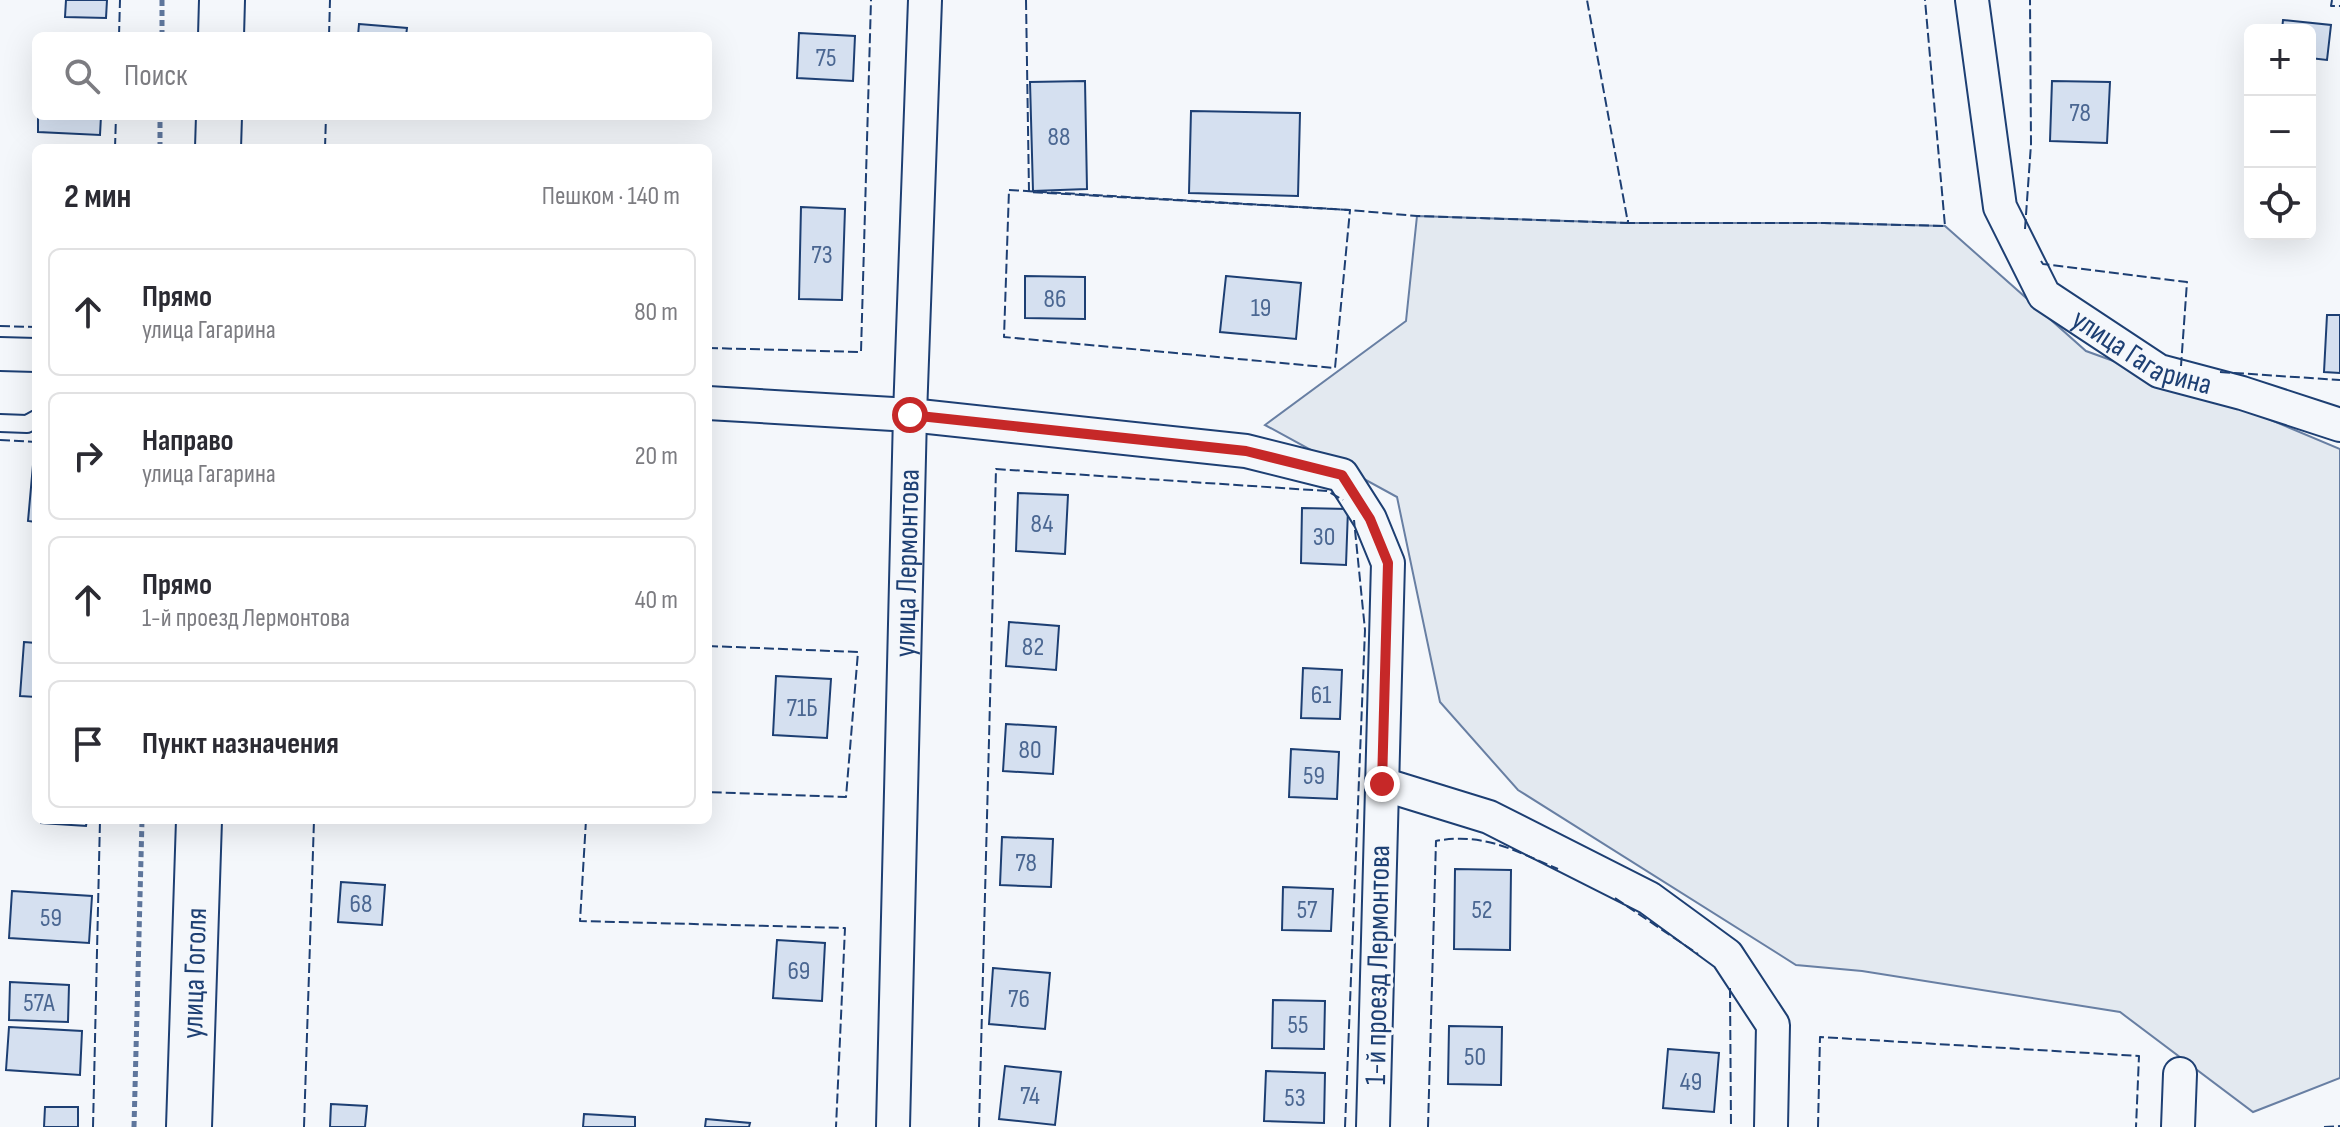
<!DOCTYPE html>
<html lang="ru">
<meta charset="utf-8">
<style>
body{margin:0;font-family:"Sofia Sans Condensed",sans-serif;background:#f2f2f3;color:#2b2b33}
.controls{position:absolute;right:24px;top:24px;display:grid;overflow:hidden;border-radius:12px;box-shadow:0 8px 32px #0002}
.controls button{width:72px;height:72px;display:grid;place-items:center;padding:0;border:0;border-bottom:2px solid #e1e1e2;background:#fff;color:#2b2b33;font:40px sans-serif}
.stop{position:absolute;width:24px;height:24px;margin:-18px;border:6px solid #c62828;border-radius:50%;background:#fff}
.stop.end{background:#c62828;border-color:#fff;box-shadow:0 2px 8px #0008}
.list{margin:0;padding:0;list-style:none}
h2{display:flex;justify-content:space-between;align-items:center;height:104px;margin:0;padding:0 32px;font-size:34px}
h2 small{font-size:26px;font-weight:400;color:#7c7c81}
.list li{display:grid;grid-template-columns:52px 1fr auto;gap:24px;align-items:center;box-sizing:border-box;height:128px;margin:0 16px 16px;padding:0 16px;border:2px solid #e1e1e2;border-radius:12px}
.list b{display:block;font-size:30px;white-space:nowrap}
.list p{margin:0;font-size:26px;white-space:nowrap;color:#7c7c81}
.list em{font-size:26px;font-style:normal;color:#7c7c81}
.icon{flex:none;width:44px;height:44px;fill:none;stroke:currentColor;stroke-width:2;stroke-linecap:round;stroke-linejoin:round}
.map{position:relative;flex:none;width:2340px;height:1127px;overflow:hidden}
.search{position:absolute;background:#fff;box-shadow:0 8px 32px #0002;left:32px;top:32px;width:680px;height:88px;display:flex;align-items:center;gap:20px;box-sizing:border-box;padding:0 28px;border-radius:12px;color:#7c7c81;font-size:30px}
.panel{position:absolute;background:#fff;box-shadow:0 8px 32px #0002;left:32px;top:144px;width:680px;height:680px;border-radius:12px}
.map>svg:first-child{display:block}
</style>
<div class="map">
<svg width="2340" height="1127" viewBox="0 0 2340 1127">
<rect width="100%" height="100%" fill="#f4f7fb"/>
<polygon fill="#e3e9f0" stroke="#687fa3" stroke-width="2" points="1417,216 1628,223 1824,223 1945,226 2086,351 2235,405 2340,449 2340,1078 2253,1112 2120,1012 1862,971 1796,965 1518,790 1440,702 1397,497 1265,425 1406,321"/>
<g fill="#d5e0f0" stroke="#1d3f73" stroke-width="2">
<polygon points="66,0 107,0 106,18 65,17"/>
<polygon points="2283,20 2331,25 2327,60 2310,58 2310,30 2282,30"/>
<polygon points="359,24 407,28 406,36 358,36"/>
<polygon points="799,33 855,36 853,81 797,78"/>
<polygon points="1085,81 1087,189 1033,191 1030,82"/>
<polygon points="2052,81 2110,82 2107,143 2050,141"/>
<polygon points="1191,111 1300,113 1298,196 1189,193"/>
<polygon points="38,116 101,116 100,135 38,132"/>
<polygon points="801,207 845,209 842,300 799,299"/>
<polygon points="1025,276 1085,277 1085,319 1025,318"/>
<polygon points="1226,276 1301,283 1296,339 1220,332"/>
<polygon points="2327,315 2340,315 2340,373 2324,372"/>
<polygon points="33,465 36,465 36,522 28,521"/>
<polygon points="1018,493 1068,495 1065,554 1016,551"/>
<polygon points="1302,508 1348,509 1346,565 1301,563"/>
<polygon points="1009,622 1059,626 1056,670 1006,666"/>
<polygon points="24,642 36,643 36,697 20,696"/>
<polygon points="1303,668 1342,670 1340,719 1301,718"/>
<polygon points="776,676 831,679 827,738 773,735"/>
<polygon points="1006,724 1056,727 1053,774 1003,771"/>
<polygon points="1291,749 1339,752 1337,799 1289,797"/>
<polygon points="41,820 87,820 86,826 41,823"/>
<polygon points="1002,837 1053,839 1051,887 1000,885"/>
<polygon points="1455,869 1511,870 1510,950 1454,949"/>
<polygon points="341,882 385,885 382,925 338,922"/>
<polygon points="1283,887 1333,889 1331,931 1282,930"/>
<polygon points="12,891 92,896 89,943 9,938"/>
<polygon points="777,940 825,943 822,1001 773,998"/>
<polygon points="993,968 1050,973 1045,1029 989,1024"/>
<polygon points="10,982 69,985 68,1022 9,1020"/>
<polygon points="1273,1000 1325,1001 1324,1049 1272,1048"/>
<polygon points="1449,1026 1502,1027 1501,1085 1448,1084"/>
<polygon points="9,1027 82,1031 80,1075 6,1070"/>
<polygon points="1668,1049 1719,1053 1714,1112 1663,1108"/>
<polygon points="1005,1066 1061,1072 1055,1125 999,1119"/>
<polygon points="1266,1071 1325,1073 1324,1123 1264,1121"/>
<polygon points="331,1104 367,1106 365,1127 330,1127"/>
<polygon points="45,1107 78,1107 78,1127 44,1127"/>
<polygon points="584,1114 635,1117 635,1127 583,1127"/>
<polygon points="706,1119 750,1123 749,1127 705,1127"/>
</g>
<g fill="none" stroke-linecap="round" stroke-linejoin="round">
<g stroke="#1d3f73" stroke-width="20">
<polyline id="lane" points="0,423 27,424 36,419"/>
</g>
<g stroke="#1d3f73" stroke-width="36">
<g id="street">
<path id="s1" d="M 1972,0 L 2000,207 L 2044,295 L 2159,371 L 2242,393 L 2340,425"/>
<polyline points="0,354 36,355"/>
<polyline points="708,403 910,415 1246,451 1342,475 1370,519 1388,563 1373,1127"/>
<polyline points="1382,784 1489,817 1649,898 1727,955 1773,1025 1771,1127"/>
<path id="s2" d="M 893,1127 L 910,415 L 925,0"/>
<polyline points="2178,1127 2180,1074"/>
</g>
</g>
<g stroke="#1d3f73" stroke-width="48">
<g id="secondary">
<polyline points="221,36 222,0"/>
<polyline points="218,148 219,116"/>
<path id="s3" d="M 189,1127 L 199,820"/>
</g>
</g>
<g stroke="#5e769c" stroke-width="5" stroke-dasharray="6 4" stroke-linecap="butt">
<polyline points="162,36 162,0"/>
<polyline points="160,148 160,116"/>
<polyline points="134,1127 142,820"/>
</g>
<use href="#lane" stroke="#f4f7fb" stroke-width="16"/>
<use href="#street" stroke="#f4f7fb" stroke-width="32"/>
<use href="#secondary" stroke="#f4f7fb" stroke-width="44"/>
<g stroke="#1d3f73" stroke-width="2" stroke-dasharray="10 4" stroke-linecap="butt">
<polyline points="1026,0 1029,192 1350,210 1417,216 1628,223 1587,0"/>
<polyline points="2332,0 2331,6 2340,6"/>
<polyline points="119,36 120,0"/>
<polyline points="329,36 330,0"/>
<polyline points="115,148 116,116"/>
<polyline points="325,148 326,116"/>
<polygon points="1009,190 1350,210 1335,368 1004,337"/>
<polyline points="1628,220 1628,223 1824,223 1945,226 1925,0"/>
<polyline points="2025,229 2031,144 2030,0"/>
<polyline points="2041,261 2043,264 2187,282 2181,366"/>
<polyline points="0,326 36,327"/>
<polyline points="708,348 861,352 871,0"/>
<polyline points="2220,372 2340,380"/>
<polyline points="0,440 36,442"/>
<polyline points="708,646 858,652 846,797 708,792"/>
<polyline points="586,820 580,921 845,928 836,1127"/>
<polyline points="1615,898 1698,954"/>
<polyline points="1730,988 1731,1127"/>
<polyline points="93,1127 100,820"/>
<polyline points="304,1127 314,820"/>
<polyline points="979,1127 996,469 1327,491 1343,500"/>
<polyline points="1345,1127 1365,630 1354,520"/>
<path d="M 1428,1127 L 1436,841 C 1484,832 1515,851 1558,869"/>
<polyline points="1818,1127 1820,1037 2139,1056 2136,1127"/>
<polyline points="2324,1127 2340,1126"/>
</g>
</g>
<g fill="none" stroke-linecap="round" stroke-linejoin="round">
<polyline stroke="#c62828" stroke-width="10" points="910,415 1246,451 1342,475 1370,519 1388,563 1382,784"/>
</g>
<g text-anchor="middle" stroke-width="6" stroke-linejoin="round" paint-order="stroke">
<g font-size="26" fill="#4b6792">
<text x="826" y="66">75</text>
<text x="2080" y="121">78</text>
<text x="1059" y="145">88</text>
<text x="822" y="263">73</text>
<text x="1055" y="307">86</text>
<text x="1261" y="316">19</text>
<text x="1042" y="532">84</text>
<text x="1324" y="545">30</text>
<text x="1033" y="655">82</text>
<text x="1321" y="703">61</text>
<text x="802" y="716">71Б</text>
<text x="1030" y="758">80</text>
<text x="1314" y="784">59</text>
<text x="1026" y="871">78</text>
<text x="361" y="912">68</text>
<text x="1307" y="918">57</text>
<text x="1482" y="918">52</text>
<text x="51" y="926">59</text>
<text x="799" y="979">69</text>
<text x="1019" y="1007">76</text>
<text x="39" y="1011">57А</text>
<text x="1298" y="1033">55</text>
<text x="1475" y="1065">50</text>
<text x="1691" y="1090">49</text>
<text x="1030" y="1104">74</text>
<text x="1295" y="1106">53</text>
</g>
<g font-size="30" fill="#1d3f73" stroke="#f4f7fb">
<text dy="10" stroke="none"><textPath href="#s1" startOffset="422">улица Гагарина</textPath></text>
<text dy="10" stroke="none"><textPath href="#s2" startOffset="564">улица Лермонтова</textPath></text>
<text transform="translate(1377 965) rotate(-89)" y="10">1-й проезд Лермонтова</text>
<text dy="10" stroke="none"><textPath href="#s3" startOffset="154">улица Гоголя</textPath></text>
</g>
</g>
</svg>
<div class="controls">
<button>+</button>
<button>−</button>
<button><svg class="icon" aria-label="locate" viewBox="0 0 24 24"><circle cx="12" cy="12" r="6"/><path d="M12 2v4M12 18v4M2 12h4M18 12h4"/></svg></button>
</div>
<div class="stop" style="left:910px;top:415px"></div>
<div class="stop end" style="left:1382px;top:784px"></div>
<div class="search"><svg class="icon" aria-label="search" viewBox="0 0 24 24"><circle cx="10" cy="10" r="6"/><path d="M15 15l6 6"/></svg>Поиск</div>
<section class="panel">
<h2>2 мин<small>Пешком · 140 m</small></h2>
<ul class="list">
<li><svg class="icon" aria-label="ahead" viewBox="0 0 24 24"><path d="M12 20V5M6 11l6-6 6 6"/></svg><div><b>Прямо</b><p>улица Гагарина</p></div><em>80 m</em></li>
<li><svg class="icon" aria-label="right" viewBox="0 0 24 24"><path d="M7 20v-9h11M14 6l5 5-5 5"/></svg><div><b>Направо</b><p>улица Гагарина</p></div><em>20 m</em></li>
<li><svg class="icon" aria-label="ahead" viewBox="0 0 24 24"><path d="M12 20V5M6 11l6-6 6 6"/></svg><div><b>Прямо</b><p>1-й проезд Лермонтова</p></div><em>40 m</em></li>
<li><svg class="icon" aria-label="arrive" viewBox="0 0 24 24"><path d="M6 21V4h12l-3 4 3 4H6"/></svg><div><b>Пункт назначения</b></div></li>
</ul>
</section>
</div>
